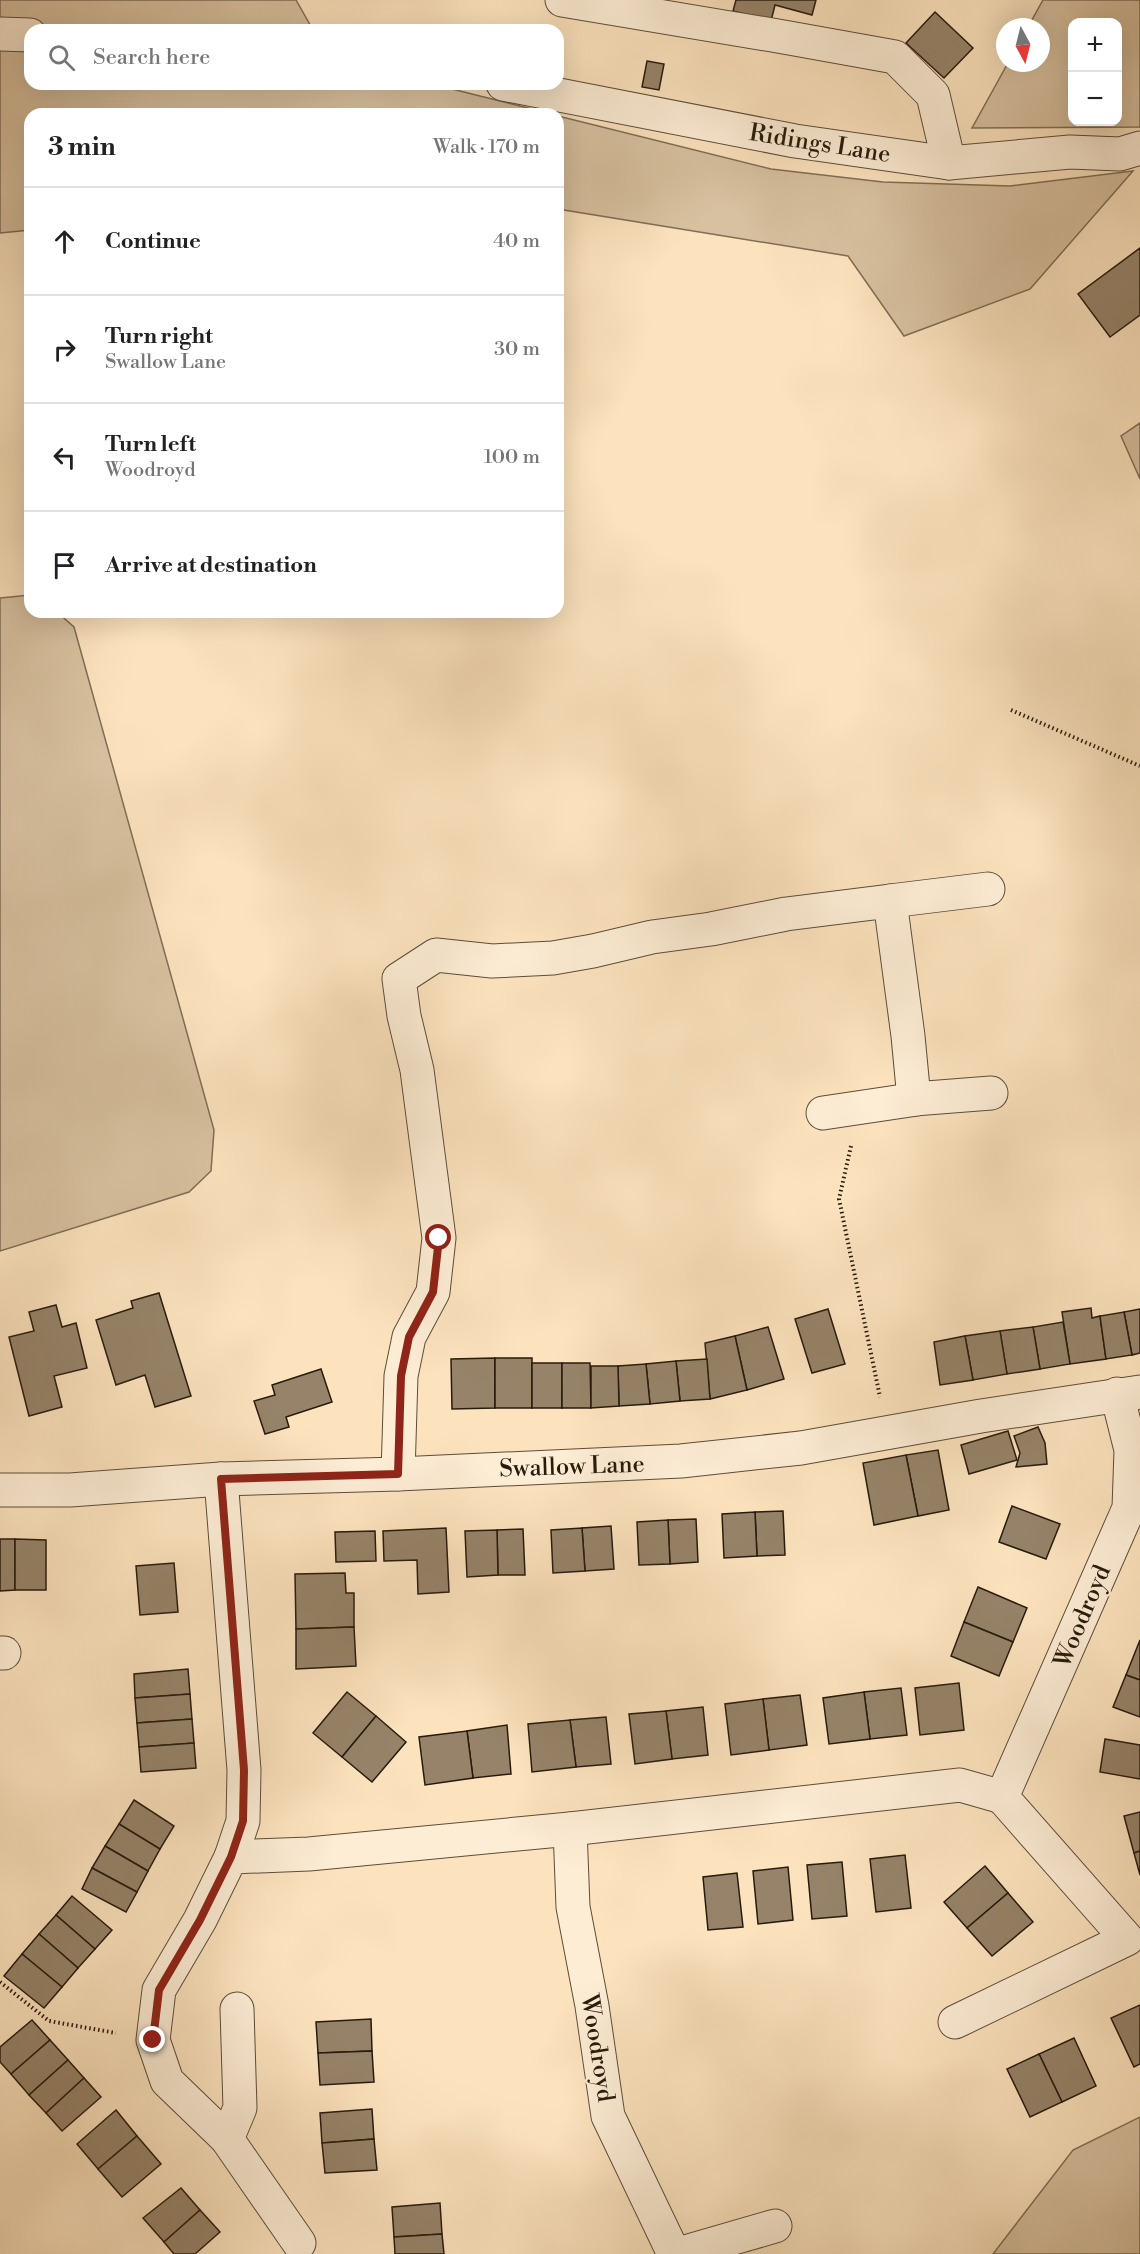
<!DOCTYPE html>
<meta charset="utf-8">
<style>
body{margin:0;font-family:"Libre Bodoni",serif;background:#f6f6f6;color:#202124}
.controls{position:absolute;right:18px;top:18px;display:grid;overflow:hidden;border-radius:12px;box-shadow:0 6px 24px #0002}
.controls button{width:54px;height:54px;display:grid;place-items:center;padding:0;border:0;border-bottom:2px solid #e0e0e0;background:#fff;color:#202124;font:30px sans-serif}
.compass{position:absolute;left:996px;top:18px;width:54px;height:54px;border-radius:50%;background:#fff;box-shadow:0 6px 24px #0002;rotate:173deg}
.stop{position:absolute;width:18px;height:18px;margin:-14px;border:4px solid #8f2418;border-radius:50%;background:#fff}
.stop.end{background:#8f2418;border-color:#fff;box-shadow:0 2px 6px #0008}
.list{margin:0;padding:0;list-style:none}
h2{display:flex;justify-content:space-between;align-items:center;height:78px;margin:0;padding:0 24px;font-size:26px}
h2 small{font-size:20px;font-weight:400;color:#757577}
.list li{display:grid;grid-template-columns:39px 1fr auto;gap:18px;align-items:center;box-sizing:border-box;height:108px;padding:0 24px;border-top:2px solid #e0e0e0}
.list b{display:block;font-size:22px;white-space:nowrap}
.list p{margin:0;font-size:20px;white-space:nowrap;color:#757577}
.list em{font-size:20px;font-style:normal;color:#757577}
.icon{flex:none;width:33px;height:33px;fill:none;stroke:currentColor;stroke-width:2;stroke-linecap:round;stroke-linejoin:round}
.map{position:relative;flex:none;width:1140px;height:2254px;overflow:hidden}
.search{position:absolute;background:#fff;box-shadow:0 6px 24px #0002;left:24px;top:24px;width:540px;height:66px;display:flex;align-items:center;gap:15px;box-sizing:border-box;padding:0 21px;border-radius:18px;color:#757577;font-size:22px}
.panel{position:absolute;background:#fff;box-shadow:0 6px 24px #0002;left:24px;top:108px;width:540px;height:510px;border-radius:18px}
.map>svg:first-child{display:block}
</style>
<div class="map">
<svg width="1140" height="2254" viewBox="0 0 1140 2254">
<rect width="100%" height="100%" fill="#fce3be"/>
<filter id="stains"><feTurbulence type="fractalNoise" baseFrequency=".00333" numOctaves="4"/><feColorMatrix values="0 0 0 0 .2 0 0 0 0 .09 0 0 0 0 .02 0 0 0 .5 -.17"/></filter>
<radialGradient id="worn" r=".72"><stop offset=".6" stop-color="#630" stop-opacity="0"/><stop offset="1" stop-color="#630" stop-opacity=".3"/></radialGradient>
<g fill="#d8c1a0" stroke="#806e56" stroke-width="1.5" fill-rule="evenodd">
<polygon points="0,0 296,0 313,30 30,30 30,84 432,84 552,114 30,114 30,230 0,233"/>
<path d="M 1043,0 L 1140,0 L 1140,127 L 972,128 L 1008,63 L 1041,63 L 1041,27 L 1028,27 ZM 1072,22 L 1118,22 L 1118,122 L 1072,122 Z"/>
<polygon points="558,116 771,169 883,182 1010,186 1133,171 1030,289 904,336 848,256 558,209"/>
<polygon points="1140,423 1140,479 1121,436"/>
<polygon points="30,595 30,612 57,612 74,627 214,1130 211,1171 189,1192 0,1251 0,598"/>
<polygon points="1140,2117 1140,2254 993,2254 1073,2150"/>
</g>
<g fill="#968369" stroke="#271b0d" stroke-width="1.5">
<polygon points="736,0 816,0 812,15 775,5 771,21 733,11"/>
<polygon points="935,12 973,48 944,78 906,43"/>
<polygon points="647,61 664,64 659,90 642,87"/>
<polygon points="1140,248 1140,315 1110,337 1078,294"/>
<polygon points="159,1293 191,1396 155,1407 145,1375 116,1385 96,1320 133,1308 131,1301"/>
<polygon points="56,1305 62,1327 76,1323 87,1368 54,1376 62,1407 29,1416 9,1337 34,1331 29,1312"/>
<polygon points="1091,1308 1092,1318 1100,1316 1106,1359 1070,1364 1062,1312"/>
<polygon points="828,1309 845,1364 812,1373 795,1319"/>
<polygon points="1140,1309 1140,1353 1132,1355 1124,1312"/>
<polygon points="1124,1312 1132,1355 1106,1359 1100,1316"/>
<polygon points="1063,1322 1070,1364 1040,1369 1033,1327"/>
<polygon points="768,1327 784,1379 747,1390 735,1336"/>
<polygon points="1033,1327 1040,1369 1007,1374 1000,1331"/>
<polygon points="1000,1331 1007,1374 973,1380 965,1336"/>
<polygon points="735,1336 747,1390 710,1399 705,1343"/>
<polygon points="965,1336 973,1380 940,1385 934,1342"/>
<polygon points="495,1358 495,1408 452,1409 451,1359"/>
<rect x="495" y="1358" width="37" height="50"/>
<polygon points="707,1359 710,1399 680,1401 676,1361"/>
<polygon points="676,1361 680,1401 650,1404 646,1364"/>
<rect x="532" y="1363" width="30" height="45"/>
<polygon points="562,1363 590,1363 591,1408 562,1408"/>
<polygon points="646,1364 650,1404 619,1406 618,1366"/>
<polygon points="591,1366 618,1366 619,1406 591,1408"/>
<polygon points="321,1369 332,1402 286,1417 289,1427 265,1434 254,1401 275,1395 272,1385"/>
<polygon points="1038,1427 1045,1443 1047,1464 1016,1467 1020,1453 1014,1436"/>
<polygon points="1008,1431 1017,1460 969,1474 961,1445"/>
<polygon points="938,1450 949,1510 918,1516 906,1455"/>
<polygon points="906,1455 918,1516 874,1525 863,1463"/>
<polygon points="1012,1506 1060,1524 1046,1559 999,1542"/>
<polygon points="783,1511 785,1555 757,1556 755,1512"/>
<polygon points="755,1512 757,1556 724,1558 722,1514"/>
<polygon points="696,1519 698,1562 670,1564 668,1520"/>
<polygon points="668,1520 670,1564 639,1565 637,1522"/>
<polygon points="611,1526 614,1569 585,1571 582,1528"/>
<polygon points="446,1528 449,1592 418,1594 417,1560 384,1561 383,1531"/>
<polygon points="582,1528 585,1571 553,1573 551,1530"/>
<polygon points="523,1529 525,1575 498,1575 497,1530"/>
<polygon points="497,1530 498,1575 467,1577 465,1531"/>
<polygon points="375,1531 376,1561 336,1562 335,1532"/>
<polygon points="0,1539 15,1539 15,1590 0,1591"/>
<polygon points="15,1539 46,1540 46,1590 15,1590"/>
<polygon points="174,1563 178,1612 140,1615 136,1566"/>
<polygon points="345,1573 346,1593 354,1593 354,1627 296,1629 295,1574"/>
<polygon points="978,1587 1027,1608 1013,1642 964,1622"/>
<polygon points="964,1622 1013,1642 999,1676 951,1656"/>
<polygon points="354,1627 356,1666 296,1669 296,1629"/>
<polygon points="1140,1640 1140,1680 1126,1675"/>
<polygon points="188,1669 190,1694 135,1698 134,1674"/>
<polygon points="1126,1675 1140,1680 1140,1717 1113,1707"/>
<polygon points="959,1683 964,1730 920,1735 915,1688"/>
<polygon points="901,1688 907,1735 870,1739 864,1692"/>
<polygon points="347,1692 376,1716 342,1757 313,1733"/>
<polygon points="864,1692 870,1739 829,1744 823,1698"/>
<polygon points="190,1694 192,1719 137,1723 135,1698"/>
<polygon points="800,1695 807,1745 769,1750 763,1699"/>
<polygon points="763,1699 769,1750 731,1755 725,1704"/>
<polygon points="703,1707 708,1755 672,1759 666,1711"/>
<polygon points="666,1711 672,1759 635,1764 629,1714"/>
<polygon points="376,1716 406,1742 372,1782 342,1757"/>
<polygon points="606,1717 611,1764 576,1767 570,1720"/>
<polygon points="192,1719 194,1743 139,1747 137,1723"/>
<polygon points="570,1720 576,1767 532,1772 528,1724"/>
<polygon points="507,1725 511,1774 473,1778 467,1731"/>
<polygon points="467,1731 473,1778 425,1785 419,1737"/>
<polygon points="1105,1739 1140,1745 1140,1779 1100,1772"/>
<polygon points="194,1743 196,1768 141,1772 139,1747"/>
<polygon points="134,1800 174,1826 160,1849 119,1824"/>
<polygon points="1140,1812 1140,1851 1134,1853 1124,1816"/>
<polygon points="119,1824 160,1849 148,1871 105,1846"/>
<polygon points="105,1846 148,1871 137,1892 92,1868"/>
<polygon points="1140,1851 1140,1875 1134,1853"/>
<polygon points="905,1855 911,1908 876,1912 870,1859"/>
<polygon points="842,1862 847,1916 812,1919 807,1865"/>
<polygon points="985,1866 1008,1893 967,1928 944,1902"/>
<polygon points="788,1867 793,1920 758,1924 753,1871"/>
<polygon points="92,1868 137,1892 126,1912 82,1889"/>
<polygon points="737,1873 743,1927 708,1930 703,1877"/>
<polygon points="1008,1893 1033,1922 992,1956 967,1928"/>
<polygon points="72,1896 112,1930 95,1949 56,1915"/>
<polygon points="56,1915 95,1949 78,1968 39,1934"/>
<polygon points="39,1934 78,1968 62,1987 22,1954"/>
<polygon points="22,1954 62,1987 44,2008 4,1976"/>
<polygon points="1140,2005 1140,2064 1134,2067 1111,2018"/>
<polygon points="371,2019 372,2051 318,2053 316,2022"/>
<polygon points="32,2020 50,2040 11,2074 0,2062 0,2047"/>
<polygon points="1074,2038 1096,2086 1062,2102 1039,2054"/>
<polygon points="50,2040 68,2060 29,2095 11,2074"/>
<polygon points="372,2051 374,2082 320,2085 318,2053"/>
<polygon points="1039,2054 1062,2102 1030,2117 1007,2069"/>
<polygon points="68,2060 84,2078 46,2113 29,2095"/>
<polygon points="84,2078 101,2097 62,2131 46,2113"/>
<polygon points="372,2109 374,2139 322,2143 320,2113"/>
<polygon points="116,2110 137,2136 98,2169 77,2144"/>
<polygon points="137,2136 161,2164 122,2197 98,2169"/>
<polygon points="374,2139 377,2170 325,2173 322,2143"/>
<polygon points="181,2188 200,2210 164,2242 143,2218"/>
<polygon points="440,2203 442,2234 394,2237 392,2207"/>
<polygon points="200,2210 220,2232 195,2254 174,2254 164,2242"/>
<polygon points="442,2234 444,2254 395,2254 394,2237"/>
</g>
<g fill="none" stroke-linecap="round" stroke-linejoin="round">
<g stroke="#5c4d39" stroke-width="35">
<g id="minor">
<polyline points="562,0 778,36 895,57 933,95 949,163"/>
<polyline points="0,34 30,35"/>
<polyline points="503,84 795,141 949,163 1070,152 1120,154 1140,148"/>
<polyline points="890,901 988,889"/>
<polyline points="823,1113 917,1099"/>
<polyline points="398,1474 401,1376 409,1337 433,1292 439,1238 417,1070 404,1016 399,979 436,955 492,961 553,958 593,951 652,937 711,929 786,914 890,901 908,1036 914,1099 991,1093"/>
<polyline points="221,1479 244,1770 243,1821 231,1857"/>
<polyline points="0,1490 70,1490 221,1479 398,1474 681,1461 801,1448 981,1416 1140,1392"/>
<polyline points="0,1653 4,1653"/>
<polyline points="570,1829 573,1907 592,2006 608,2116 674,2254"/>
<polyline points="955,2022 1127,1939 1002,1797 1129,1508 1131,1450 1117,1394"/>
<polyline points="227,2139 240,2108 237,2009"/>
<polyline points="299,2243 227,2139 167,2081 153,2040 159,1990 200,1920 231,1857 309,1854 570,1829 960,1785 1002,1797"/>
<polyline points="678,2254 775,2226"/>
</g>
</g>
<g stroke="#271b0d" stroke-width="4" stroke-dasharray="1.5 3" stroke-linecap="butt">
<polyline points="1011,710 1140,766"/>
<polyline points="851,1146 839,1199 880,1397"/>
<polyline points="0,1982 49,2021 116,2033"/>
</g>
<use href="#minor" stroke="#fdedd5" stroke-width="33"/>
</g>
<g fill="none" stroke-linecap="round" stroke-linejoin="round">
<polyline stroke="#8f2418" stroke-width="8" points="153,2040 159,1990 200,1920 231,1857 243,1821 244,1770 221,1479 398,1474 401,1376 409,1337 433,1292 439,1238"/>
</g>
<g text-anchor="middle" stroke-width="4.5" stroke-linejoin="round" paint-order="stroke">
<g font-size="24" fill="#271b0d" stroke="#fdedd5">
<text transform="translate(820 143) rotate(9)" y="8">Ridings Lane</text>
<text transform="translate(572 1466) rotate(-2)" y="8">Swallow Lane</text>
<text transform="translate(1082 1616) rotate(-67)" y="8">Woodroyd</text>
<text transform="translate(598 2048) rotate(81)" y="8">Woodroyd</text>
</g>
</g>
<rect width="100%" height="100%" filter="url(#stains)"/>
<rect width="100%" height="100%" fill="url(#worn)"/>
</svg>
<div class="controls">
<button>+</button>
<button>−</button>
</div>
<svg class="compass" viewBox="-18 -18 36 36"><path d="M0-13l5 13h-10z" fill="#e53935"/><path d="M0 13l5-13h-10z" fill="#757577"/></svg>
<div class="stop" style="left:439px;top:1238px"></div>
<div class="stop end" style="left:153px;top:2040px"></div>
<div class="search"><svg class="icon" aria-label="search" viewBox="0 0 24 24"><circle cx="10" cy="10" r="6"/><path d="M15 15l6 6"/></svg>Search here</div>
<section class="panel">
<h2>3 min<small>Walk · 170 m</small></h2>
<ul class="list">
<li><svg class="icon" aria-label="ahead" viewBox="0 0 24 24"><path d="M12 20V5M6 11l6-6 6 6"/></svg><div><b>Continue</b></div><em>40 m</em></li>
<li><svg class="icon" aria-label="right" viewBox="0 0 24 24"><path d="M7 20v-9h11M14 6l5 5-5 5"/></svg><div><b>Turn right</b><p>Swallow Lane</p></div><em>30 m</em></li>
<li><svg class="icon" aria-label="left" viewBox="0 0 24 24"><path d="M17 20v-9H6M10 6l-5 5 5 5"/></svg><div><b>Turn left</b><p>Woodroyd</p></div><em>100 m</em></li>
<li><svg class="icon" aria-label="arrive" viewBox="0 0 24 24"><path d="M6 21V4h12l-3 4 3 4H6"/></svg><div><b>Arrive at destination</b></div></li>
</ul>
</section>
</div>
